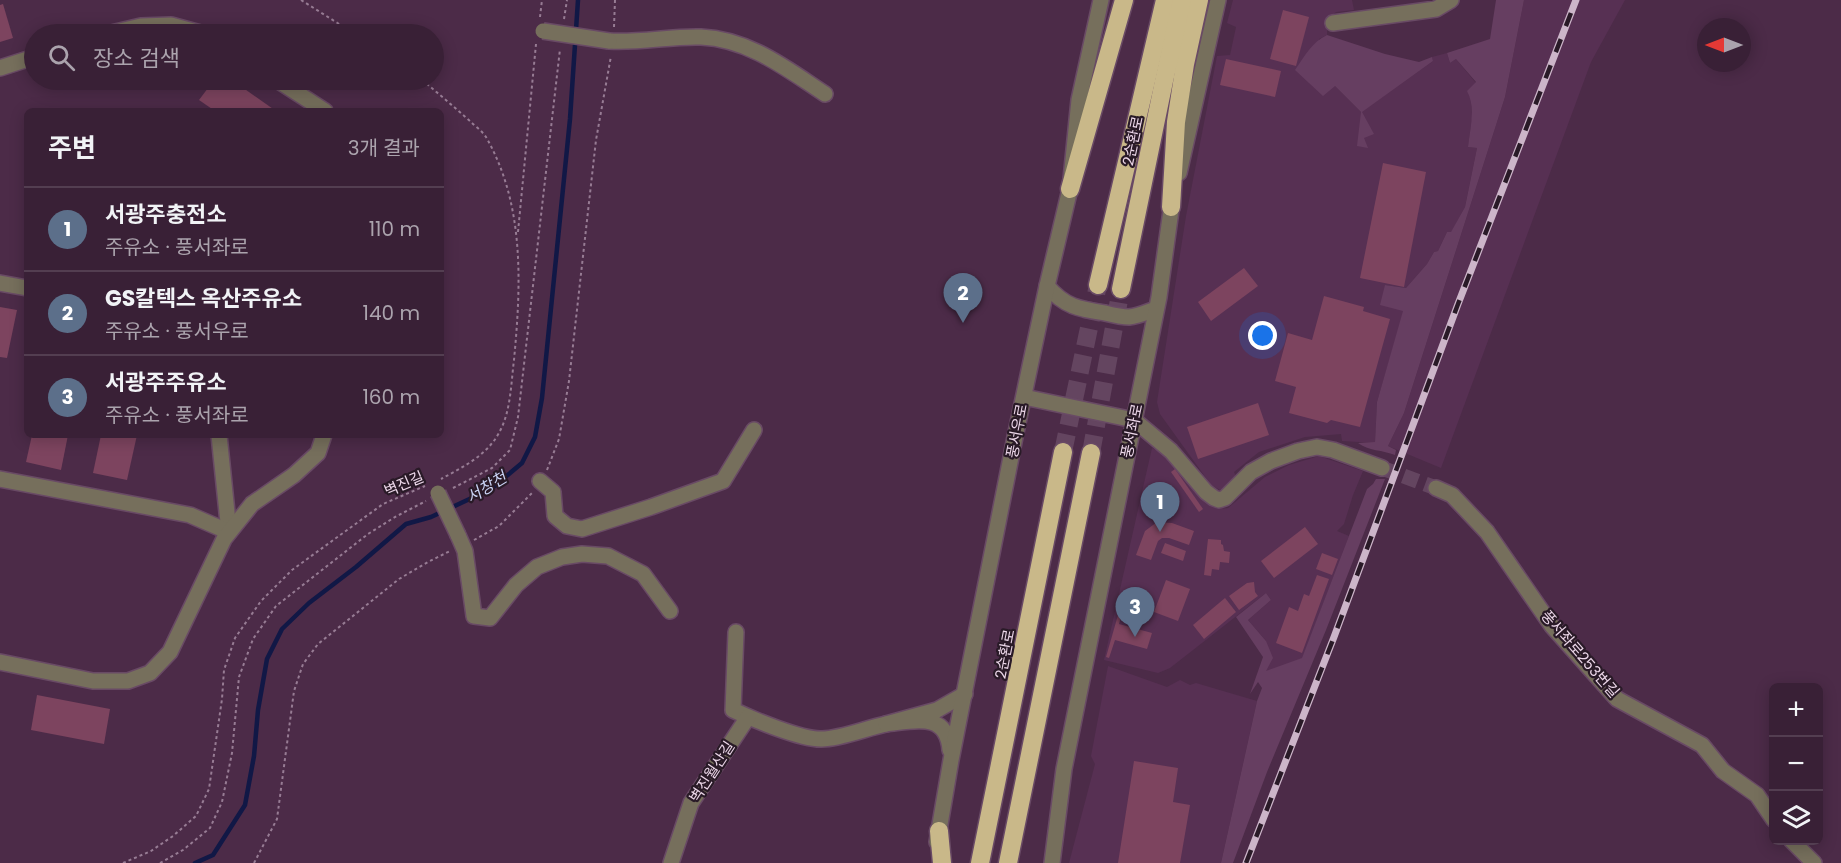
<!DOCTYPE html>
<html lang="ko">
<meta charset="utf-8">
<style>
body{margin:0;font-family:Poppins,"Noto Sans KR",sans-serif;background:#40283e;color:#f1f3f6}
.controls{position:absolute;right:18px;bottom:18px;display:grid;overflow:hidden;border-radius:9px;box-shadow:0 3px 15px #0003}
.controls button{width:54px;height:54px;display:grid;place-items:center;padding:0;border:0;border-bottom:2px solid #533e51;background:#392036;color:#f1f3f6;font:30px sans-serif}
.compass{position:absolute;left:1697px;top:18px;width:54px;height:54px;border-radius:50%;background:#392036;box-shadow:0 3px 15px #0003;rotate:270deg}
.you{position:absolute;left:1263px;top:336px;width:21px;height:21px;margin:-15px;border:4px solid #fff;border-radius:50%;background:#1a73e8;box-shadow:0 0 0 9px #1a73e833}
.badge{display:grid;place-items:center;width:39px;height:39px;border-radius:50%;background:#1a73e8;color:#fff;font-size:20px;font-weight:700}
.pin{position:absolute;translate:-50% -50px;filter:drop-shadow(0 2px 3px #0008)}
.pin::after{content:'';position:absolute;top:32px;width:21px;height:18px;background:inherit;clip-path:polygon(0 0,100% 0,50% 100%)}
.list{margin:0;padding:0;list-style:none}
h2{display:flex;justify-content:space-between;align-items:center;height:78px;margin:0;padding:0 24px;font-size:26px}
h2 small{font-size:20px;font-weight:400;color:#aba3ad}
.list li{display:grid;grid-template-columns:39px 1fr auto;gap:18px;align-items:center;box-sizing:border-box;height:84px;padding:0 24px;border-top:2px solid #533e51}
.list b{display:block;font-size:22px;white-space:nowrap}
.list p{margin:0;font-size:20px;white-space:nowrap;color:#aba3ad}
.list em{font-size:20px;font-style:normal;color:#aba3ad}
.icon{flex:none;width:33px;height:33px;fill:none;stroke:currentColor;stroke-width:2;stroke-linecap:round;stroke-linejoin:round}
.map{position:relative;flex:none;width:1841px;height:863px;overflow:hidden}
.search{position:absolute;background:#392036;box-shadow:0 3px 15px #0003;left:24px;top:24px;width:420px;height:66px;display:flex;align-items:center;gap:15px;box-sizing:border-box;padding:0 21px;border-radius:33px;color:#aba3ad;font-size:22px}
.panel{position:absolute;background:#392036;box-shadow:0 3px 15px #0003;left:24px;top:108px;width:420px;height:330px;border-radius:9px}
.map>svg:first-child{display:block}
</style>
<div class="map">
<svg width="1841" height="863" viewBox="0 0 1841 863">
<rect width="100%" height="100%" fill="#4c2b48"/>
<g fill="#573053">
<polygon points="1233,0 1352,0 1354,10 1336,12 1327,20 1327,35 1319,39 1335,86 1361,112 1433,61 1432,57 1447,53 1450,63 1456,59 1476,83 1471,98 1472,118 1468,147 1477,148 1465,207 1451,233 1447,232 1438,251 1434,252 1427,264 1406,288 1385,285 1404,311 1377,402 1375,443 1342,441 1341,434 1305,437 1259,452 1234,472 1237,479 1230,486 1220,490 1211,485 1160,414 1157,402 1186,216 1217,56 1230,55 1236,27 1227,23"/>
<polygon points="1524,0 1625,0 1591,62 1441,468 1388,446 1404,413 1505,97"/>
<polygon points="1152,448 1164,454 1204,500 1217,509 1228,508 1265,477 1289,465 1319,456 1363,471 1353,495 1344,524 1337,531 1349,536 1302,659 1265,672 1266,641 1248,620 1271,600 1266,593 1170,668 1158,673 1104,660"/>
<polygon points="1108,666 1167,687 1180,680 1190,685 1196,683 1257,701 1221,863 1069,863 1095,764 1091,756"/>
</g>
<g fill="#663e61">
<path d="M 1496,0 L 1524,0 L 1505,97 L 1404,413 L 1388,446 L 1396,450 L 1395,455 C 1383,450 1368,451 1358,443 L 1375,442 L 1377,402 L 1403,311 L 1380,305 L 1385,285 L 1406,288 L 1427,264 L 1434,252 L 1438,251 L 1447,232 L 1451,232 L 1465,207 L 1477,148 L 1468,147 C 1470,129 1476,107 1467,91 L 1476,82 L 1456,59 L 1450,63 L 1447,53 L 1490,39 Z"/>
<path d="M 1327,35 L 1385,54 L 1419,62 L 1432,57 L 1433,61 L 1362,112 L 1374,134 L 1364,138 L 1368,148 L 1357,146 L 1361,112 L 1335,86 L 1323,96 L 1295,70 C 1304,57 1312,42 1327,35 Z"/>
<polygon points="1376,479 1385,479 1326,630 1267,772 1233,863 1221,863 1257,701 1262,688 1258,682 1250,694 1263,657 1236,617 1266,593 1271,600 1248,620 1266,641 1273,658 1266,671 1302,658 1367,489 1373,484"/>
</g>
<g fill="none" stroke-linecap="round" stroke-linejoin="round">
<polyline stroke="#111846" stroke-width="4.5" points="195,863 213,855 245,805 254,756 258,710 267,659 282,629 309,603 356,567 406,524 431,517 491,489 522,463 535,437 542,398 570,119 578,0"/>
</g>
<g fill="#7d445f">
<polygon points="3,4 13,38 0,42 0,5"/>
<polygon points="1283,10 1309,17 1296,66 1270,59"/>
<polygon points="1226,59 1281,71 1275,97 1220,85"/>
<polygon points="214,80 232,80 276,111 215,111 199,100"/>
<polygon points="1383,163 1426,172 1404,287 1360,278"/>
<polygon points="1244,268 1258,286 1211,321 1198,302"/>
<polygon points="1324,296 1364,307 1363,311 1390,319 1360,427 1331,420 1327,423 1289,413 1296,387 1275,381 1288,333 1312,340"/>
<polygon points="0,307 17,310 7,358 0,357"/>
<polygon points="1258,403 1269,435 1198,459 1187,427"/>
<polygon points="32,435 68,435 61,470 26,462"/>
<polygon points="101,435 137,435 127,480 93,473"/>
<polygon points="1175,469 1203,509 1199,512 1171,472"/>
<polygon points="1157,522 1172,523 1194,531 1189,545 1169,538 1162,538 1158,541 1151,560 1136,555 1145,531"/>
<polygon points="1305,527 1318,544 1274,578 1261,561"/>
<polygon points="1208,539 1221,540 1221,544 1223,545 1224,551 1230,552 1229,563 1220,562 1219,570 1212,569 1211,576 1204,575"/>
<polygon points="1165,543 1186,551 1183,561 1161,553"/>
<polygon points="1322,553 1338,559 1332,575 1316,569"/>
<polygon points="1317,575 1329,579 1302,653 1276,643 1289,607 1298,611 1304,594 1309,596"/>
<polygon points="1166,580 1190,589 1178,621 1154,612"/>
<polygon points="1254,582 1255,592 1258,596 1239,610 1229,596 1247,583"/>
<polygon points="1225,598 1236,612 1204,639 1193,625"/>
<polygon points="1122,601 1125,602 1119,624 1152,633 1147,649 1115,640 1109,658 1106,657"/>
<polygon points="37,695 110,709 104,744 31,730"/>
<polygon points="1134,761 1178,768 1173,802 1190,805 1180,863 1118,863"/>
</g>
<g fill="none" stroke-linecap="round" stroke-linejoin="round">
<polyline stroke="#644560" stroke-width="15" stroke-dasharray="15 8" stroke-linecap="butt" points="1382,468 1436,488"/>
<g stroke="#644560" stroke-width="18" stroke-dasharray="18 9" stroke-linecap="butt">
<polyline points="1063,452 1098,285"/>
<polyline points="1091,453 1121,289"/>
</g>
<g stroke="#694a65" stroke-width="18">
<g id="minor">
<polyline points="1333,23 1436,9 1451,0"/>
<polyline points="107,34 141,26 171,25 204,34"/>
<path d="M 609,41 C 640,43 671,36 701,37 C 749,39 787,69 825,94"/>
<polyline points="0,68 34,57"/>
<polyline points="277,80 325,111"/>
<polyline points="1179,173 1218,0"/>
<polyline points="0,283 27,288"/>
<path d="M 1047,286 C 1065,307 1079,309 1105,313 C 1113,315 1121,317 1129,317 C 1139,316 1147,312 1156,309"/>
<polyline points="1024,397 1134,420 1171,451 1206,492 1214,498 1219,500 1225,498 1251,472 1271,461 1298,451 1317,447 1333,450 1382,468"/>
<polyline points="219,435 229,532"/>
<polyline points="0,479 190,515 229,532"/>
<polyline points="540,481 553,492 555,516 567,526 582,529 651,507 723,481 754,430"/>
<polyline points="1436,488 1452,495 1487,532 1552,626 1617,699 1702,745 1723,771 1757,795 1774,820"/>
<polyline points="458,535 465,551 474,616 490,618 516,585 537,567 562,557 582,554 608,556 643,574 670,611"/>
<path d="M 736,632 L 733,710 C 752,719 802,740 822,739 C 840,739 867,728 886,724"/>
<polyline points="0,662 93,681 128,681 150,673 170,652 224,539 252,504 294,475 318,453 324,435"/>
<path d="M 950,750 C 947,711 914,721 886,724 L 937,710 L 965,694"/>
<polyline points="1791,840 1814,863"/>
<polyline points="937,842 951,760 1015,437 1047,286 1070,189 1079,100 1101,0"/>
<polyline points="671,863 691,803 748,717"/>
<polyline points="1052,863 1064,769 1159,297 1173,196"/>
</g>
</g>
<g stroke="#694a65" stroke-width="21">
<g id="highway">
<polyline points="1070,189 1124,0"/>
<polyline points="1171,207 1176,122 1185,64 1199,0"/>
<polyline points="1098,285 1165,0"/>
<polyline points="1121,289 1164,81 1182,0"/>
<polyline points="939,831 942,863"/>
<polyline points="980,863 1063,452"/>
<polyline points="1008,863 1091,453"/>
</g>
</g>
<g stroke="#977c94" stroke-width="2" stroke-dasharray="3 3" stroke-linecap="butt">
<polyline points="301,0 355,34"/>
<polyline points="540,17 542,0"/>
<polyline points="564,19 567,0"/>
<polyline points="614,27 615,0"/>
<path d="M 422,80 C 438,93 454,107 470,121 C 475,126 482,131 486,137 C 525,205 521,285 514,360 C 511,383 511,410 500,431 C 488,455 463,467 441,479"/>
<polyline points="518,232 536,44"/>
<polyline points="547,470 559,439 569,381 596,140 611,56"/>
<polyline points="453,488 492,468 510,450 518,417 560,49"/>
<polyline points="474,540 499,526 532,493"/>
<polyline points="123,863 151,851 173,836 196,816 209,789 222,699 224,670 235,638 261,601 292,570 383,504 425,486"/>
<polyline points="160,863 183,850 210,828 222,802 232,753 239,677 253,639 276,606 368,534 395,517 426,501"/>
<polyline points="254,863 277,819 294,691 303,664 318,644 399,579 428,562 450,551"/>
</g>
<use href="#minor" stroke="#766f5c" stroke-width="15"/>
<use href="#highway" stroke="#c9b889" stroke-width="18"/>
<g stroke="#ccb5c9" stroke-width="7">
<polyline id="rail" points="1246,863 1334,637 1458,304 1576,0"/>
</g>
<use href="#rail" stroke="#291a27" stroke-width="4.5" stroke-dasharray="14" stroke-linecap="butt"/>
<g stroke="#694a65" stroke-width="18" stroke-linecap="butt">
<g id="minor-bridge">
<polyline points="543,31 609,41"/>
<polyline points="438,493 458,535"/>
</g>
</g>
<use href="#minor-bridge" stroke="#766f5c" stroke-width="15"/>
</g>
<g text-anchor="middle" stroke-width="4.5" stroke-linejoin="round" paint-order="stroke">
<g font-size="15" fill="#ecd7e9" stroke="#291a27">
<text transform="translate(1133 141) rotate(-78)" y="5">2순환로</text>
<text transform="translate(1017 431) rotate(-79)" y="5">풍서우로</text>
<text transform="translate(1132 431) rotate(-78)" y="5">풍서좌로</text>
<text transform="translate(404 484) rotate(-23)" y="5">벽진길</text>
<text transform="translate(1005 654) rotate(-79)" y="5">2순환로</text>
<text transform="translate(1580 654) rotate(49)" y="5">풍서좌로253번길</text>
<text transform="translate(712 772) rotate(-57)" y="5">벽진월산길</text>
</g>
<g font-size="16" font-style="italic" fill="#c9d3f4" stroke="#291a27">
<text transform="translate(486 487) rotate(-32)" y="6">서창천</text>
</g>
</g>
</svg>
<div class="controls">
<button>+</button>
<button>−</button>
<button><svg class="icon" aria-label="layers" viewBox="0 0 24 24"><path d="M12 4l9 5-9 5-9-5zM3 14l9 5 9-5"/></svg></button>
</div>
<svg class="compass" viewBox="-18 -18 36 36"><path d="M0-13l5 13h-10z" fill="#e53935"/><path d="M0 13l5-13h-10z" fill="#aba3ad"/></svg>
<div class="you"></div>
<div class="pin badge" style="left:1160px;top:532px;background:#5c6f8a">1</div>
<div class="pin badge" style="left:963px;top:323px;background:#5c6f8a">2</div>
<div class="pin badge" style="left:1135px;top:637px;background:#5c6f8a">3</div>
<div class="search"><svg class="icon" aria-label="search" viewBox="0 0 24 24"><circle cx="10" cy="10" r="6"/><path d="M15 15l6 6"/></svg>장소 검색</div>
<section class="panel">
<h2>주변<small>3개 결과</small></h2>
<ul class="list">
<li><span class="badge" style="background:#5c6f8a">1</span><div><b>서광주충전소</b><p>주유소 · 풍서좌로</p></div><em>110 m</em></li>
<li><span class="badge" style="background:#5c6f8a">2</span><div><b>GS칼텍스 옥산주유소</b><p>주유소 · 풍서우로</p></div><em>140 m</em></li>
<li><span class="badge" style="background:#5c6f8a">3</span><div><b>서광주주유소</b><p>주유소 · 풍서좌로</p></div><em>160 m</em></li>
</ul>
</section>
</div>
